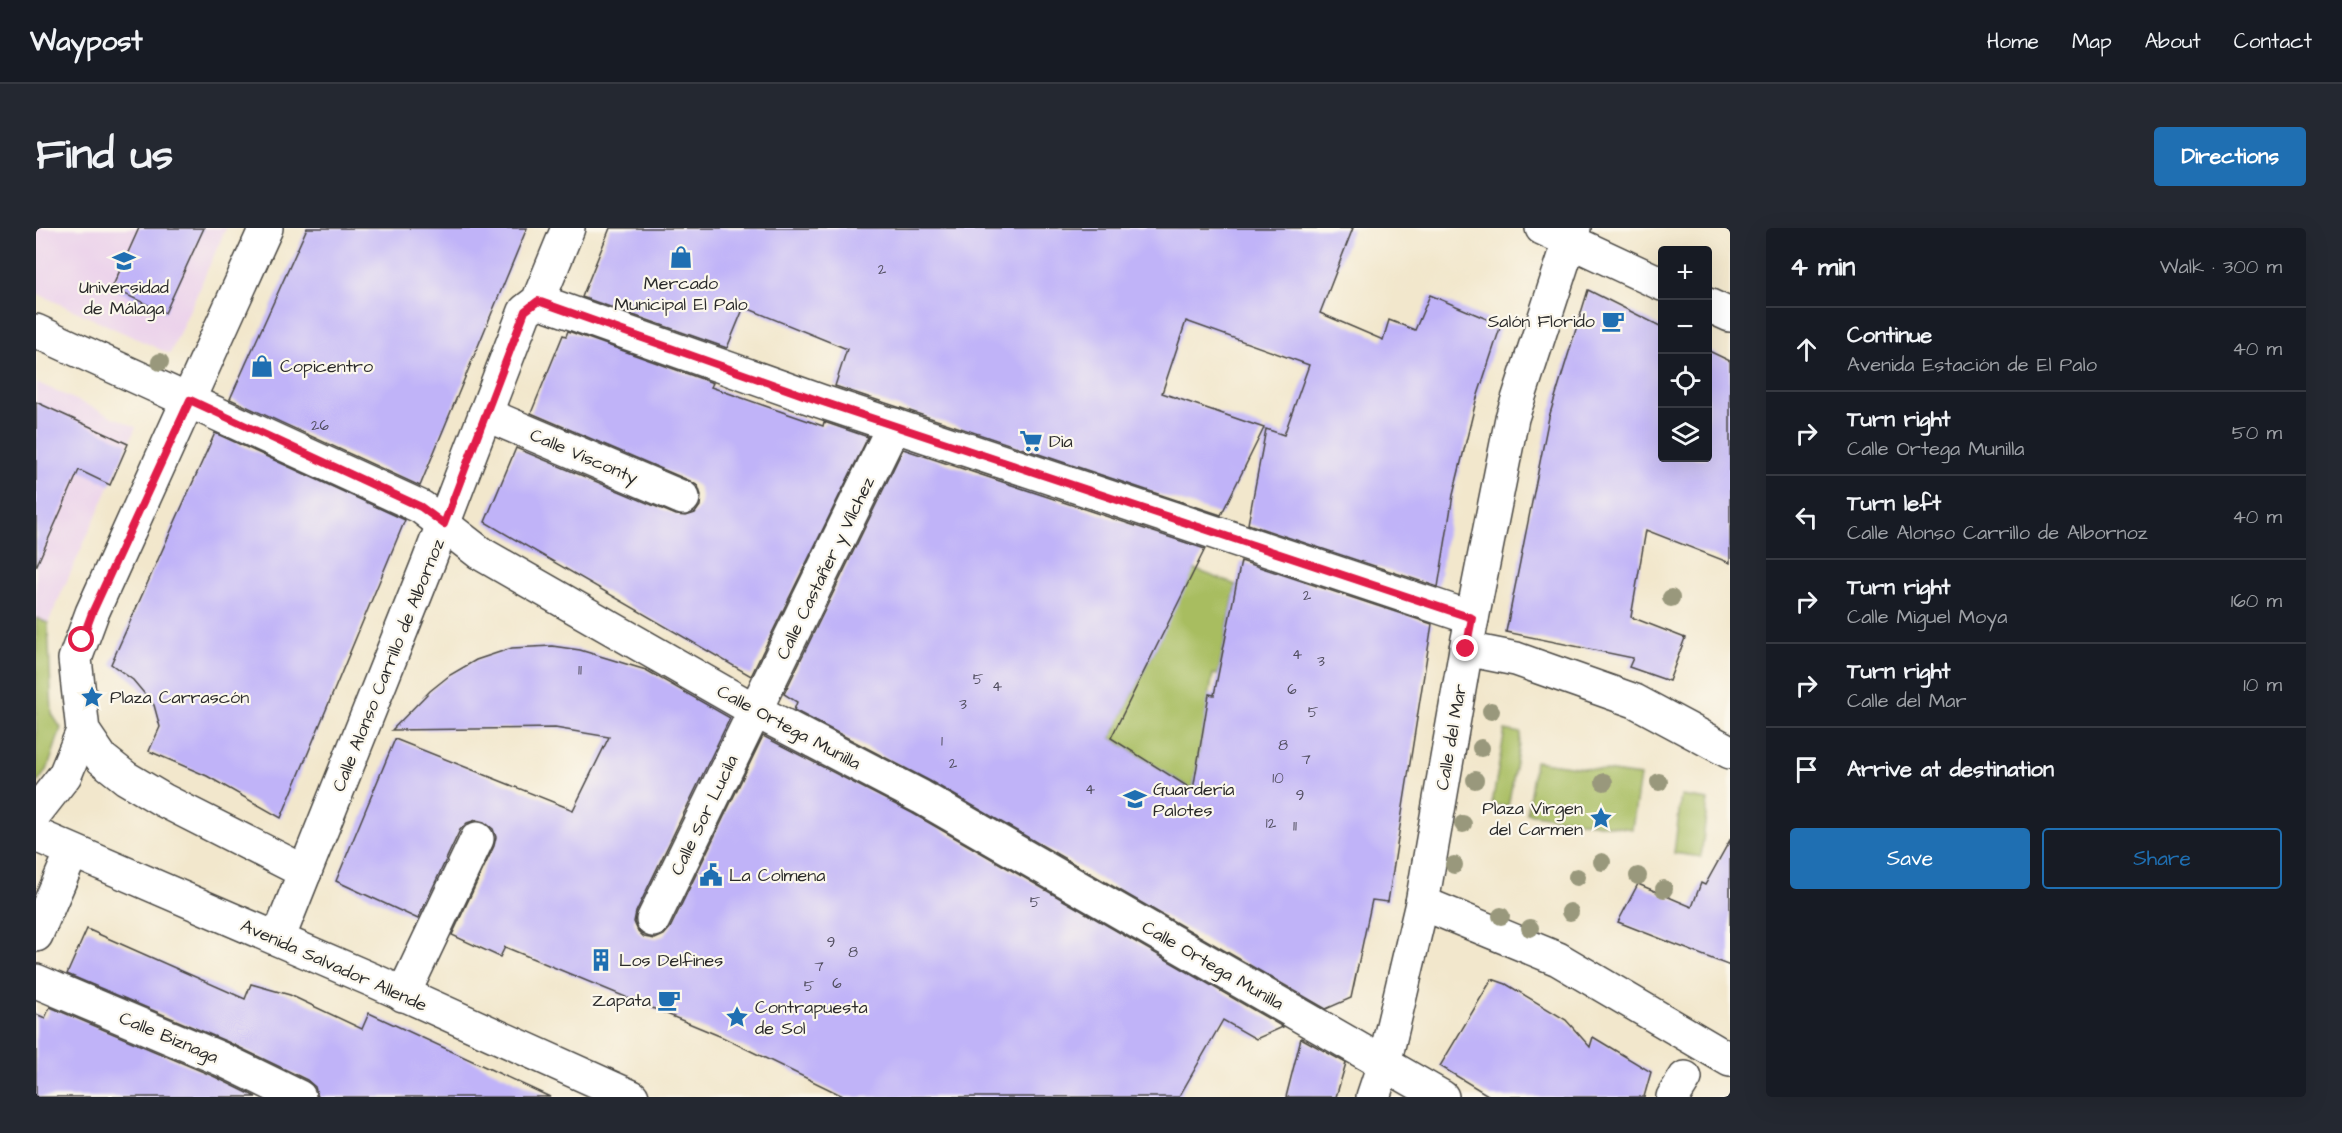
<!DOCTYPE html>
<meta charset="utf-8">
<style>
body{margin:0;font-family:"Architects Daughter",sans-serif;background:#242831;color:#f1f3f6}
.controls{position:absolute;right:18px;top:18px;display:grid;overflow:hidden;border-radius:6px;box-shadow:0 6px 24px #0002}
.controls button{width:54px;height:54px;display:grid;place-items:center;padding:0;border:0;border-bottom:2px solid #363941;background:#171b24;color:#f1f3f6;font:30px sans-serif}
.stop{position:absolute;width:18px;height:18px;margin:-14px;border:4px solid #e11d48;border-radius:50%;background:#fff}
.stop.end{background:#e11d48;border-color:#fff;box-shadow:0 2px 6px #0008}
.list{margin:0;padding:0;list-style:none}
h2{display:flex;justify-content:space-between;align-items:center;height:78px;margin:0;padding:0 24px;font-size:26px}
h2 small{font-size:20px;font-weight:400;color:#9ea1a6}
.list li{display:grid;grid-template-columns:39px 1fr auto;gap:18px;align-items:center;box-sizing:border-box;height:84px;padding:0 24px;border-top:2px solid #363941}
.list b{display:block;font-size:22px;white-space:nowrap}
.list p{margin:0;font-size:20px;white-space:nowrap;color:#9ea1a6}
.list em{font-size:20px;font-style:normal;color:#9ea1a6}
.actions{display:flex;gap:12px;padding:18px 24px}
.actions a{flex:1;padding:14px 0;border:2px solid #1f6fb2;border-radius:6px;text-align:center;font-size:21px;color:#1f6fb2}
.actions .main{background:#1f6fb2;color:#fff}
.icon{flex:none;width:33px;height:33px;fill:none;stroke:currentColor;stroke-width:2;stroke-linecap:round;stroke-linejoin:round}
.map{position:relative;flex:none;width:1694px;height:869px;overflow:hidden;border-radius:6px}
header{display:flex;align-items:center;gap:36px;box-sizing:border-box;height:84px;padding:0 30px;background:#171b24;border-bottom:2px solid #363941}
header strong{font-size:28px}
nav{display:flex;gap:33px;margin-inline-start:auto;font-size:21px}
.intro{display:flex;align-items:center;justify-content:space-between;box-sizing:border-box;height:144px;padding:0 36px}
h1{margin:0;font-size:42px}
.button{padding:15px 27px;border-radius:6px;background:#1f6fb2;color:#fff;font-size:21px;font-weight:700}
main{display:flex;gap:36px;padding:0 36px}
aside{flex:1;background:#171b24;border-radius:6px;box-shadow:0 6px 24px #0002}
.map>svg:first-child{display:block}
</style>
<header>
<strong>Waypost</strong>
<nav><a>Home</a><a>Map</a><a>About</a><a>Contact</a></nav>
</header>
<div class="intro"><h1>Find us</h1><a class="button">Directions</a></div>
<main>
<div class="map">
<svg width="1694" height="869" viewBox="0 0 1694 869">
<rect width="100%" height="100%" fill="#fbf7ec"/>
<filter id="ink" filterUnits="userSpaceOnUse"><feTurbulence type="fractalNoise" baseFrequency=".0167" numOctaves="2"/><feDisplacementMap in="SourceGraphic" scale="12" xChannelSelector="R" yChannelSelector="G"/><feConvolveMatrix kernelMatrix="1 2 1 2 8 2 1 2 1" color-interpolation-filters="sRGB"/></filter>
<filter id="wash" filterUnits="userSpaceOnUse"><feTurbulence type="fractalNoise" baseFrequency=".008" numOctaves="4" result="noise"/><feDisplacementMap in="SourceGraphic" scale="24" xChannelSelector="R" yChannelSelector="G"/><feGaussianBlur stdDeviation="1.35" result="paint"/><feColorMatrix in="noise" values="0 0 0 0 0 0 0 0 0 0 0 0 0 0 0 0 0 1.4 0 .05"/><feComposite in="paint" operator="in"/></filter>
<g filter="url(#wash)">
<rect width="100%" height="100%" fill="#f2e7cc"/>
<g fill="#ebd1eb">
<polygon points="0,0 190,0 134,126 0,65"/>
<polygon points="0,154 100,199 12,395 0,390"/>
</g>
<g fill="#a8bd61" stroke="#6a7446" stroke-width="1.5">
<polygon points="1158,341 1200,357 1182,447 1177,446 1157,562 1075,510"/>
<polygon points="0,390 12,395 16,486 25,500 12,540 0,557"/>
<polygon points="1469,502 1485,505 1472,579 1456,576"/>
<polygon points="1499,533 1604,548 1596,601 1491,585"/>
<polygon points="1645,568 1672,572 1665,629 1638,625"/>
</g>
<g id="blocks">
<g fill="#c0b3f8">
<polygon points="103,0 168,0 129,85 76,60"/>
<polygon points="271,0 491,0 384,258 194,171"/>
<polygon points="574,0 1317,0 1284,85 1347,112 1353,92 1379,102 1394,67 1465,97 1440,173 1417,267 1402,359 1212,296 1230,201 1248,207 1273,137 1150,93 1126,165 1228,200 1185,287 799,158 811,121 708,79 691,120 546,69"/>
<polygon points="1552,62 1626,99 1626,230 1671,230 1671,122 1694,133 1694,335 1610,302 1595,389 1649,410 1633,453 1593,439 1597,430 1470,404 1513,189"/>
<polygon points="532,103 677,155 675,159 735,180 787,198 788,194 832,209 715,448 449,294 480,220 640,287 650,288 659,285 664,278 665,267 662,258 654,253 495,185 527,107 530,108"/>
<polygon points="0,174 92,216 74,257 43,242 0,339"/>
<polygon points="179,205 369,292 245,590 171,548 113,523 124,499 118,477 97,452 75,436"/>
<polygon points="867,221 1169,321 1075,510 1157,562 1173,466 1178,467 1205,333 1396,396 1352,674 1336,672 1315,770 1290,781 894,553 758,482 761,474 748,466"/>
<polygon points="516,418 544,422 610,442 694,490 600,684 598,694 602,703 608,709 619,711 628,707 634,700 727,508 876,585 1247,799 1220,811 1187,792 1143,869 809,869 686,809 469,719 464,729 416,707 458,618 460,609 457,601 448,594 440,592 431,595 424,602 382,691 300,653 359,511 537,582 573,509 519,500 356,502 394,463 414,447 440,432 476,420"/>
<polygon points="1694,612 1694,738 1582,694 1602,656 1656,679 1665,655 1669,657"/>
<polygon points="51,701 209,771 215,756 254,767 326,801 333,785 514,869 282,869 279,859 271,852 192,814 31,746"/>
<polygon points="1456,751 1470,756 1530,792 1554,819 1557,809 1615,844 1608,869 1455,869 1404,838"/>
<polygon points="14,779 177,848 220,869 0,869 0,786 9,790"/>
<polygon points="1265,810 1310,835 1300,869 1250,869"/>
</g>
</g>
</g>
<g filter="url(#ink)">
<use href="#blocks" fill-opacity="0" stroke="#494743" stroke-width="1.5"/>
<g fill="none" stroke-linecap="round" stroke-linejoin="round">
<g stroke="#494743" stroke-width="36">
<g id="minor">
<polyline points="502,73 784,173 1436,390"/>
<polyline points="0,103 385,279 444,325 720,483 885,569 1406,869"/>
<polyline points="449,186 647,270"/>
<polyline points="1430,421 1480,431 1599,473 1694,524"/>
<polyline points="47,503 66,531 90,550 127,572 269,644"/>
<polyline points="0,584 29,547 47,503 39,431 56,385 230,0"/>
<polyline points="1386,675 1522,731 1694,832"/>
<polyline points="617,692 858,197"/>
<polyline points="0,707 36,624"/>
<polyline points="242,711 391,338 489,83 502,73 532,0"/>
<polyline points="0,753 185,831 263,869"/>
<polyline points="367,767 441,611"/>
<polyline points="1337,869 1348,836 1386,675 1430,421 1476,190 1538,0"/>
<polyline points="1637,869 1649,850"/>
</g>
</g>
<g stroke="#494743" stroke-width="36">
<g id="major">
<polyline points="1506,0 1626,56"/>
<polyline points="1672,77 1694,87"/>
<polyline points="0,607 341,754 596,869"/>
</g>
</g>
<use href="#minor" stroke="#fff" stroke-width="33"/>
<use href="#major" stroke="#fff" stroke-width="33"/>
</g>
<g fill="#99987c">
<circle cx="124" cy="134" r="9"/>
<circle cx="1635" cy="370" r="9"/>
<circle cx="1455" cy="483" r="9"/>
<circle cx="1445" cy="520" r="9"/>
<circle cx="1439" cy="552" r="9"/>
<circle cx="1568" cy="554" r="9"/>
<circle cx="1623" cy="554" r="9"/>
<circle cx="1427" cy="596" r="9"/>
<circle cx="1566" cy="634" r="9"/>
<circle cx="1418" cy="637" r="9"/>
<circle cx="1602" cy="648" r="9"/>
<circle cx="1541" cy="649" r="9"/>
<circle cx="1628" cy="661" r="9"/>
<circle cx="1534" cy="684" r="9"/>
<circle cx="1465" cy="688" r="9"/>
<circle cx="1494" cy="700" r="9"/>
</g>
</g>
<g fill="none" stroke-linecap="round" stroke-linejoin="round" filter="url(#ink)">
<polyline stroke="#e11d48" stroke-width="8" points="46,412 56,385 154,172 385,279 408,296 489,83 502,73 784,173 1436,390 1430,421"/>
</g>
<defs>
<g id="shop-bare" transform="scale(1.8)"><path d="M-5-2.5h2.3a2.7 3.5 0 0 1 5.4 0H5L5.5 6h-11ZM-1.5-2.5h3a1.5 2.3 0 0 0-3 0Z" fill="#1f6fb2" stroke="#fbf7ec" stroke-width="2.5" paint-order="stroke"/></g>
<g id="university-bare" transform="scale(1.8)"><path d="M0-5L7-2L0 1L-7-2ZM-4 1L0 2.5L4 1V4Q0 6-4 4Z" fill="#1f6fb2" stroke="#fbf7ec" stroke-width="2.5" paint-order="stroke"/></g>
<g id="cafe-bare" transform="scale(1.8)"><path d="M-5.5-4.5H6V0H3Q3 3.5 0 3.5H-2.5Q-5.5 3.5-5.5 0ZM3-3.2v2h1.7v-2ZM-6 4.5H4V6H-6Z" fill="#1f6fb2" stroke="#fbf7ec" stroke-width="2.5" paint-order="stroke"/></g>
<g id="supermarket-bare" transform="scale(1.8)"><path d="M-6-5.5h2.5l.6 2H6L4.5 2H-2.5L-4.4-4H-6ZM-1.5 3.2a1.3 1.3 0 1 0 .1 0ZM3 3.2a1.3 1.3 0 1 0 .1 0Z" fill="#1f6fb2" stroke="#fbf7ec" stroke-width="2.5" paint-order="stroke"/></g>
<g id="sight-bare" transform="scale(1.8)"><path d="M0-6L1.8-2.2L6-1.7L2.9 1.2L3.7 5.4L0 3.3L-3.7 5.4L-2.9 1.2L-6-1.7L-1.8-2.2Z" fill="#1f6fb2" stroke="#fbf7ec" stroke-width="2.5" paint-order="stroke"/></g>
<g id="school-bare" transform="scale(1.8)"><path d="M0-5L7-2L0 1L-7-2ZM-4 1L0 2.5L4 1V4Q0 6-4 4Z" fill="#1f6fb2" stroke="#fbf7ec" stroke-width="2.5" paint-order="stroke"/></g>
<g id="civic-bare" transform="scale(1.8)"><path d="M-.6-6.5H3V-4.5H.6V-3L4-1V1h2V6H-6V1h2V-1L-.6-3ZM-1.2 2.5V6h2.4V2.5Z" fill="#1f6fb2" stroke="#fbf7ec" stroke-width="2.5" paint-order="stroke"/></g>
<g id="building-bare" transform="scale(1.8)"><path d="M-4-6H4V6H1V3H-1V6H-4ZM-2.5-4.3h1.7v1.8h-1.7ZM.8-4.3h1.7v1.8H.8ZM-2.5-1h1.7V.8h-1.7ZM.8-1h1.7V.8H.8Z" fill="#1f6fb2" stroke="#fbf7ec" stroke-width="2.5" paint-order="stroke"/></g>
</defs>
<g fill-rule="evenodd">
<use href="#shop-bare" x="645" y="29"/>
<use href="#university-bare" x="88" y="33"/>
<use href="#cafe-bare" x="1577" y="93"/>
<use href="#shop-bare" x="226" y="138"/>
<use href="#supermarket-bare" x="995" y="213"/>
<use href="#sight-bare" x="56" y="469"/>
<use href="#school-bare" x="1099" y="571"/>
<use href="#sight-bare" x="1565" y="590"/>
<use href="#civic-bare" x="675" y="647"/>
<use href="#building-bare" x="565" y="732"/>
<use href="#cafe-bare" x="633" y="772"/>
<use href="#sight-bare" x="701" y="789"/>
</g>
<g text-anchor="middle" stroke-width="4.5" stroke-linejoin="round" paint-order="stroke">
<g font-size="15" fill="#504d5e">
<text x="846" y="46">2</text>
<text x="284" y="202">26</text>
<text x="1271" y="372">2</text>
<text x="1261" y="431">4</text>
<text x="1285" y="438">3</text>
<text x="544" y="447">11</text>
<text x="942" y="456">5</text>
<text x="961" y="463">4</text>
<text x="1256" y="466">6</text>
<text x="927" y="481">3</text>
<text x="1277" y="489">5</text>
<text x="906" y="518">1</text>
<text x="1247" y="522">8</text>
<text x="1270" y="536">7</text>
<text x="917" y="540">2</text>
<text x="1242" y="555">10</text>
<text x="1054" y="566">4</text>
<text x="1264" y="572">9</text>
<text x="1235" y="600">12</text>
<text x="1259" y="603">11</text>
<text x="999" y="679">5</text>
<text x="795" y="719">9</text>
<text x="817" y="729">8</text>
<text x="783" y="743">7</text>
<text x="801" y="760">6</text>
<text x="773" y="763">5</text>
</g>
<g font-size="18" fill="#2b2b2b" stroke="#fbf7ec" text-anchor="start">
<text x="645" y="61" text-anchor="middle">Mercado<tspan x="645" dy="21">Municipal El Palo</tspan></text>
<text x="88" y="65" text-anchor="middle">Universidad<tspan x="88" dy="21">de Málaga</tspan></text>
<text x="1559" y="99" text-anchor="end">Salón Florido</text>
<text x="244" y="144">Copicentro</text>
<text x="1013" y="219">Dia</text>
<text x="74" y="475">Plaza Carrascón</text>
<text x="1117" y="567">Guardería<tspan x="1117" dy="21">Palotes</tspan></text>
<text x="1547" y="586" text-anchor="end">Plaza Virgen<tspan x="1547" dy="21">del Carmen</tspan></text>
<text x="693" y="653">La Colmena</text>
<text x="583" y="738">Los Delfines</text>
<text x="615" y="778" text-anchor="end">Zapata</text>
<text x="719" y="785">Contrapuesta<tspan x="719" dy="21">de Sol</tspan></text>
</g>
<g font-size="18" fill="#2b2b2b" stroke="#fbf7ec">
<text transform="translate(548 228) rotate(23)" y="6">Calle Visconty</text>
<text transform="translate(789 340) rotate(-64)" y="6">Calle Castañer y Vílchez</text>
<text transform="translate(352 437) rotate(-68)" y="6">Calle Alonso Carrillo de Albornoz</text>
<text transform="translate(753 499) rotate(28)" y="6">Calle Ortega Munilla</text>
<text transform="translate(1415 509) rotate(-80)" y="6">Calle del Mar</text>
<text transform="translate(668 587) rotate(-64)" y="6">Calle Sor Lucila</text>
<text transform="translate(298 737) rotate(24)" y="6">Avenida Salvador Allende</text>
<text transform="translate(1177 737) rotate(30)" y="6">Calle Ortega Munilla</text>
<text transform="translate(133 809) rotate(23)" y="6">Calle Biznaga</text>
</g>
</g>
</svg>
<div class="controls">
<button>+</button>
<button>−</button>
<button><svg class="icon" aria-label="locate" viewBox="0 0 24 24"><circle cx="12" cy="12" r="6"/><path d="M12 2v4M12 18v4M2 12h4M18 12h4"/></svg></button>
<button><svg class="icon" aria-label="layers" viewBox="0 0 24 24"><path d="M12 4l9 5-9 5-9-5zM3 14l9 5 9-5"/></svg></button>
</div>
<div class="stop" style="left:46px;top:412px"></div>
<div class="stop end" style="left:1430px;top:421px"></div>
</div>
<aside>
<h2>4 min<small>Walk · 300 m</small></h2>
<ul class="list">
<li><svg class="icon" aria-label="ahead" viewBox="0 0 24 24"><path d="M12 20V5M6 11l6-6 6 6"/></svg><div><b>Continue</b><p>Avenida Estación de El Palo</p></div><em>40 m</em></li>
<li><svg class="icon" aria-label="right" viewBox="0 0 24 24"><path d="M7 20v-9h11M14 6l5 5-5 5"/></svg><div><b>Turn right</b><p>Calle Ortega Munilla</p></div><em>50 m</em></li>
<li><svg class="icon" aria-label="left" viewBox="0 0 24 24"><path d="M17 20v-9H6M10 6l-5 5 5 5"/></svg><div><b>Turn left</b><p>Calle Alonso Carrillo de Albornoz</p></div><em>40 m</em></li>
<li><svg class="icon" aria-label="right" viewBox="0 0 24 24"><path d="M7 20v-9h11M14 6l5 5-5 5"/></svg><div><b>Turn right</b><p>Calle Miguel Moya</p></div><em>160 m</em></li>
<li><svg class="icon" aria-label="right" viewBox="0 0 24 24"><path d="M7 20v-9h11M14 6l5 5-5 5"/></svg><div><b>Turn right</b><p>Calle del Mar</p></div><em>10 m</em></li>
<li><svg class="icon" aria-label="arrive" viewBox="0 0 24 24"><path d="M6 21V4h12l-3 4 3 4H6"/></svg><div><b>Arrive at destination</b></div></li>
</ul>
<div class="actions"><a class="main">Save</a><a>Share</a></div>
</aside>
</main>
